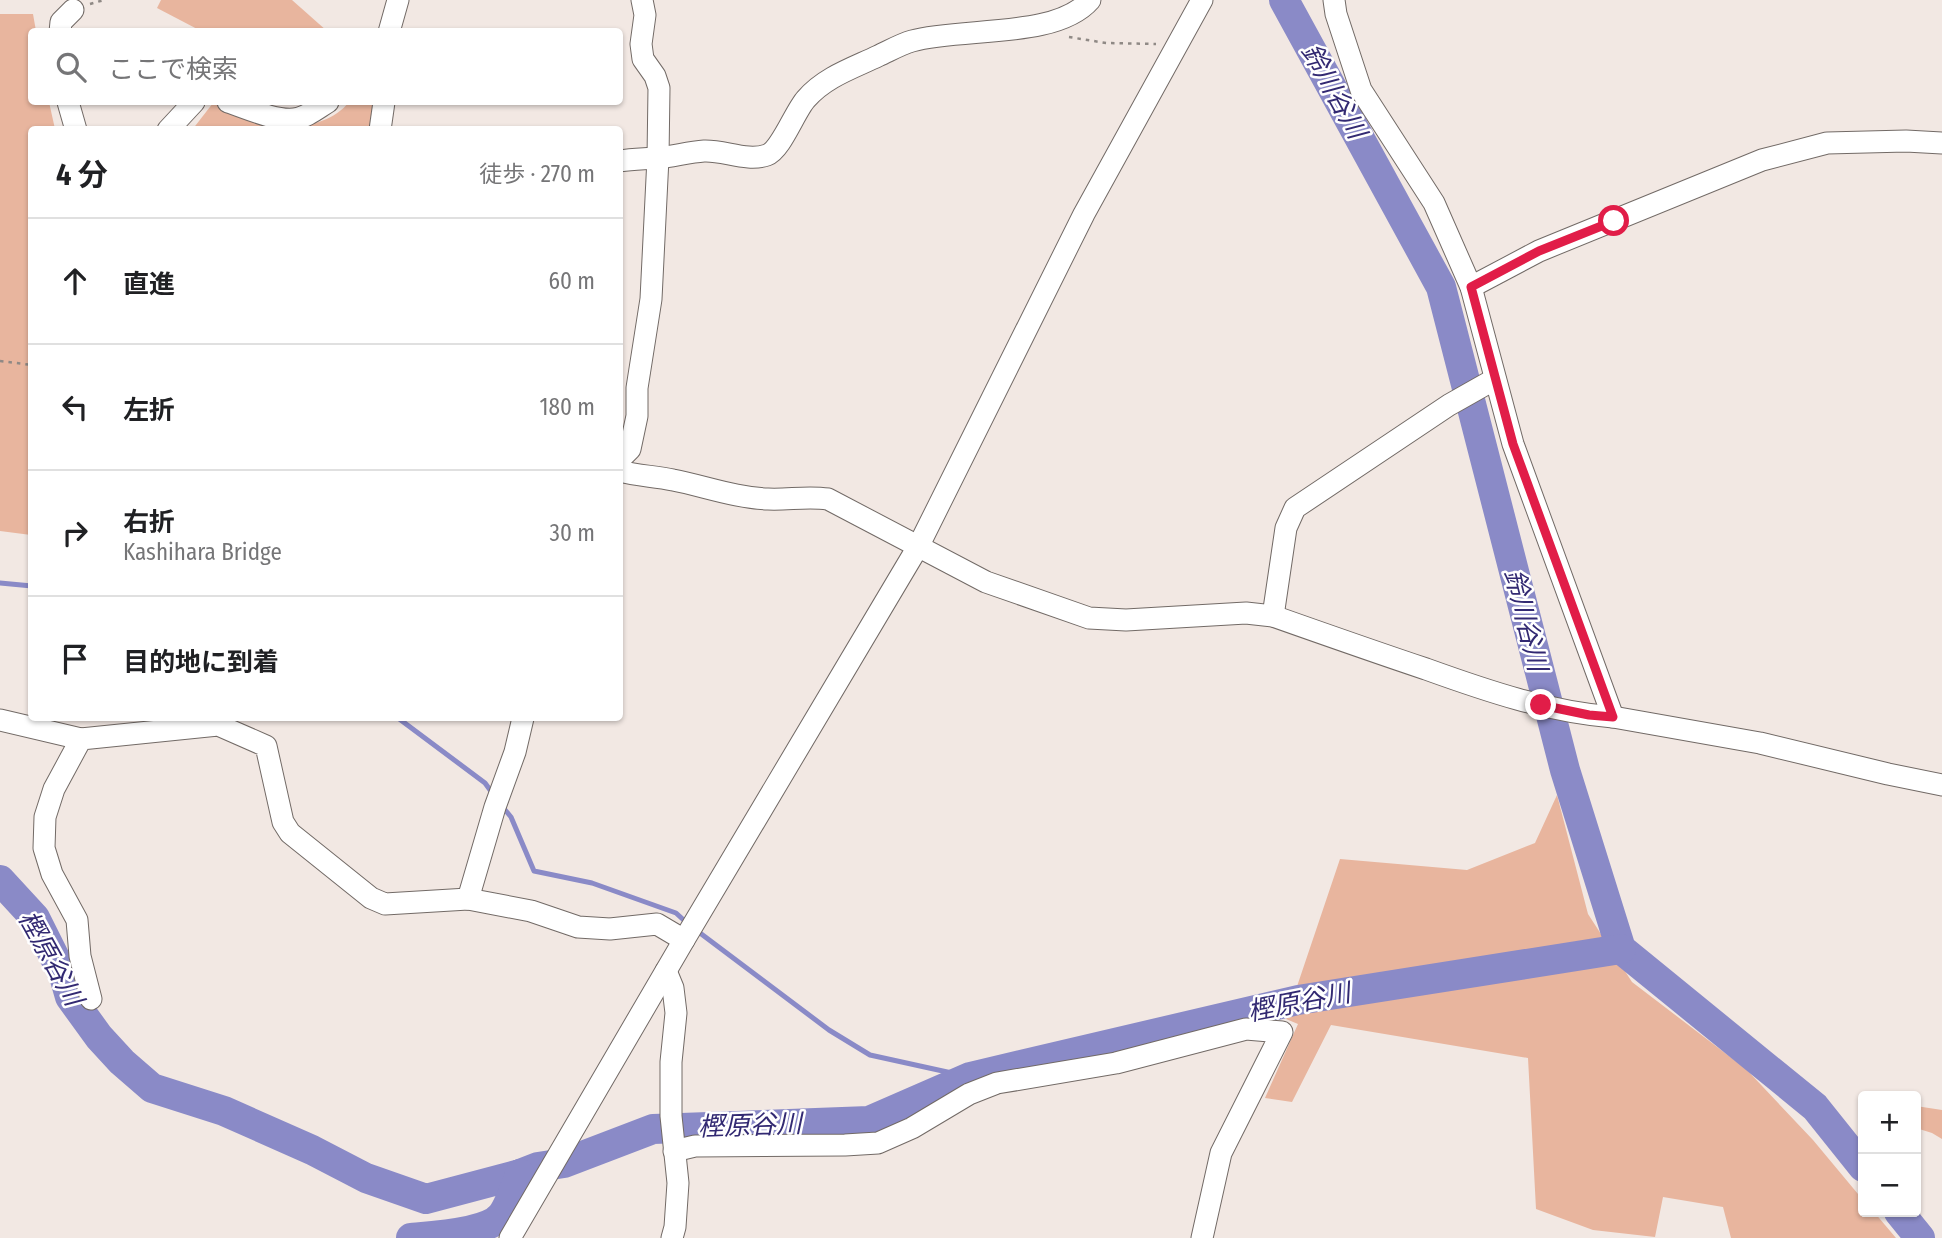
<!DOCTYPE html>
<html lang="ja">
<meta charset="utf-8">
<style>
body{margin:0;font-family:"Fira Sans Condensed","Noto Sans JP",sans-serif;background:#f6f6f6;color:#202124}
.controls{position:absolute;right:21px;bottom:21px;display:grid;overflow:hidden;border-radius:7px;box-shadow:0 2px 5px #0004}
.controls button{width:63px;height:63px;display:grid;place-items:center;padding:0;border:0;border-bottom:2px solid #e0e0e0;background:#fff;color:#202124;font:35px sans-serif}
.stop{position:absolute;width:21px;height:21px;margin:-16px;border:5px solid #e11d48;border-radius:50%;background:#fff}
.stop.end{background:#e11d48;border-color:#fff;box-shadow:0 2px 7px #0008}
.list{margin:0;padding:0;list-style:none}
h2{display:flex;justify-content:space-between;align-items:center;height:91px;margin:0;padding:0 28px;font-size:30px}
h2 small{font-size:23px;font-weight:400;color:#757577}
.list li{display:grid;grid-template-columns:46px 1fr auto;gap:21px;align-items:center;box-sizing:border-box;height:126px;padding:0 28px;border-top:2px solid #e0e0e0}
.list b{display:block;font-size:26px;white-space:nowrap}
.list p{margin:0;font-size:23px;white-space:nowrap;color:#757577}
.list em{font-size:23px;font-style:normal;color:#757577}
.icon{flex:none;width:38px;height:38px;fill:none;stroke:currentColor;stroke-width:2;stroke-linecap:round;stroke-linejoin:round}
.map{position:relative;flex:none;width:1942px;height:1238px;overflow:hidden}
.search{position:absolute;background:#fff;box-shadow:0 2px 5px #0004;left:28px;top:28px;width:595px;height:77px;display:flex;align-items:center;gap:18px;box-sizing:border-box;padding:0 24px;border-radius:7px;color:#757577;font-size:26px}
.panel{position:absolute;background:#fff;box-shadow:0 2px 5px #0004;left:28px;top:126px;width:595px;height:595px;border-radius:7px}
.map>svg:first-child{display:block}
</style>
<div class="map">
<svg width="1942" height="1238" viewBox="0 0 1942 1238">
<rect width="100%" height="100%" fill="#f2e8e3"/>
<g fill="#e8b59e">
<polygon points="161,0 292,0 327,31 201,31 157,8"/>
<polygon points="0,14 33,14 36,31 32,32 32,102 49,102 55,129 32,130 31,535 0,531"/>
<path d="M 349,102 L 376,102 L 370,129 L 192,130 L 213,103 C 234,111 261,124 283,126 C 306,128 334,121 349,102 Z"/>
<polygon points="1557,795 1588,914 1632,982 1746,1069 1813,1140 1863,1200 1863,1212 1874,1212 1896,1238 1731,1238 1723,1207 1663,1197 1655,1237 1593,1230 1536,1209 1528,1058 1331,1025 1292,1102 1265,1098 1298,1024 1286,1019 1340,859 1467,870 1535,843"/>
<polygon points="1916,1106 1942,1110 1942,1139 1932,1133 1916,1128"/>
</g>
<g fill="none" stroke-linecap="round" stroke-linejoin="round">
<g stroke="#8a8ac7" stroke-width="5">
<polyline points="0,583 32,586"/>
<polyline points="398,718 485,783 493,794"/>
<polyline points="501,805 511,817 534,871 592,883 676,913 688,924"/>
<polyline points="696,930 829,1030 870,1055 970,1077"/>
</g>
<g stroke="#8a8ac7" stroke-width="30">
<polyline points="1284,0 1441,287 1565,770 1621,949 1815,1107 1863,1167"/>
<polyline points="0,880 35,918 64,976 70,997 99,1037 122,1062 152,1088 224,1111 312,1150 366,1178 426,1199 520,1174 538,1167 564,1163 653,1129 869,1121 970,1077 1298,1000 1621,949"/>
<polyline points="1899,1212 1920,1238"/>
<path d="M 411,1238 C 434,1236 488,1233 502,1215 C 510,1204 515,1187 520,1174"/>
</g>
<g stroke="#726a66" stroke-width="23">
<g id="minor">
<polyline points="1334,0 1336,14 1361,90 1434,203 1471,287 1513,444 1613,717"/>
<polyline points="60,32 61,22 73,10"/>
<polyline points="389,32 398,0"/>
<polyline points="68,102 76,130"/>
<path d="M 228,102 C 247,108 274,121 294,119 C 306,118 318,108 328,102"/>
<polyline points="168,130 194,102"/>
<polyline points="380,130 384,102"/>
<path d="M 620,161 C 632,159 644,159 656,158 C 672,157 688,152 704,151 C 724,150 747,162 767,155 C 781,150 795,111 806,99 C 825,77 853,68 878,56 C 889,51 901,44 912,41 C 962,27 1056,39 1090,0"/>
<polyline points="1471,287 1539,251 1762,160 1827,143 1906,141 1942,143"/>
<polyline points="620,459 630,449 637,416 637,388 651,299 658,158 659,88 655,76 643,59 641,44 645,15 642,0"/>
<path d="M 620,471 C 637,476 655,476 673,480 C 704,486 736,498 768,499 C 788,500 807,496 828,499 L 986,582 L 1089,618 L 1126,620 L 1246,613 L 1273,616 C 1324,634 1375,652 1426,669 C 1487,691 1549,712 1613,717 L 1760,743 L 1888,774 L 1942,785"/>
<polyline points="1273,616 1286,528 1295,508 1449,405 1495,379"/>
<polyline points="0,720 81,739"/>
<polyline points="468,899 495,807 515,752 523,718"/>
<polyline points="666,971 673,988 676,1013 671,1062 671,1116 678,1183 675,1227 672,1238"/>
<polyline points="91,999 80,956 77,920 52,874 44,848 45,817 54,789 81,739 218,725 266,746 283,822 290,833 371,898 385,904 468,899 531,911 578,927 610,929 657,924 684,940"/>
<polyline points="674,1151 695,1146 845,1145 878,1143 912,1128 969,1094 997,1083 1116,1063 1246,1029 1282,1032 1221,1153 1202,1238"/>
<polyline points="510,1238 684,940 919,545 1084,214 1202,0"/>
</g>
</g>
<g stroke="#8f8985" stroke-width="2.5" stroke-dasharray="3.5 5" stroke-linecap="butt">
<polyline points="90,4 104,0"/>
<polyline points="1069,37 1106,43 1156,44"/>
<polyline points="0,361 32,365"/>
</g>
<use href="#minor" stroke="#fff" stroke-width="21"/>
</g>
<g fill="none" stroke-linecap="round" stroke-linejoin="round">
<polyline stroke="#e11d48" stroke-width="9" points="1541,705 1589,715 1613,717 1513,444 1471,287 1539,251 1614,221"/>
</g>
<g text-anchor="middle" stroke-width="5" stroke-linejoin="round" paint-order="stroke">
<g font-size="26" font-style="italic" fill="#322972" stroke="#fff">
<text transform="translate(1334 91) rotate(61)" y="9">鈴川谷川</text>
<text transform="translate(1526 620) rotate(76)" y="9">鈴川谷川</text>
<text transform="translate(51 958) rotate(61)" y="9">樫原谷川</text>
<text transform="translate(1299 1002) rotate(-11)" y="9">樫原谷川</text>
<text transform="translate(750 1125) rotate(-2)" y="9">樫原谷川</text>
</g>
</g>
</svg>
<div class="controls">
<button>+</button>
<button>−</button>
</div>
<div class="stop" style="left:1614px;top:221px"></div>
<div class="stop end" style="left:1541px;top:705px"></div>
<div class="search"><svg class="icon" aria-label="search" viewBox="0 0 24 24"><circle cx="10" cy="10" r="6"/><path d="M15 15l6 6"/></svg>ここで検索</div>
<section class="panel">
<h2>4 分<small>徒歩 · 270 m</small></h2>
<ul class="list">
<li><svg class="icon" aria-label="ahead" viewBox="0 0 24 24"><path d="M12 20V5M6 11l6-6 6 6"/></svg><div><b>直進</b></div><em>60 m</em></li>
<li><svg class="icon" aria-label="left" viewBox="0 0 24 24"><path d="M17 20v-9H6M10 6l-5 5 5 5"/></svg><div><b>左折</b></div><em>180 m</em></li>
<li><svg class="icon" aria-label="right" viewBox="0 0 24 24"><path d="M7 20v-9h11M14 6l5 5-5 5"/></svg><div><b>右折</b><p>Kashihara Bridge</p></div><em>30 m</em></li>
<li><svg class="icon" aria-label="arrive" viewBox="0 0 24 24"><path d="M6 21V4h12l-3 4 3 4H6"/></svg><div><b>目的地に到着</b></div></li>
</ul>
</section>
</div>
